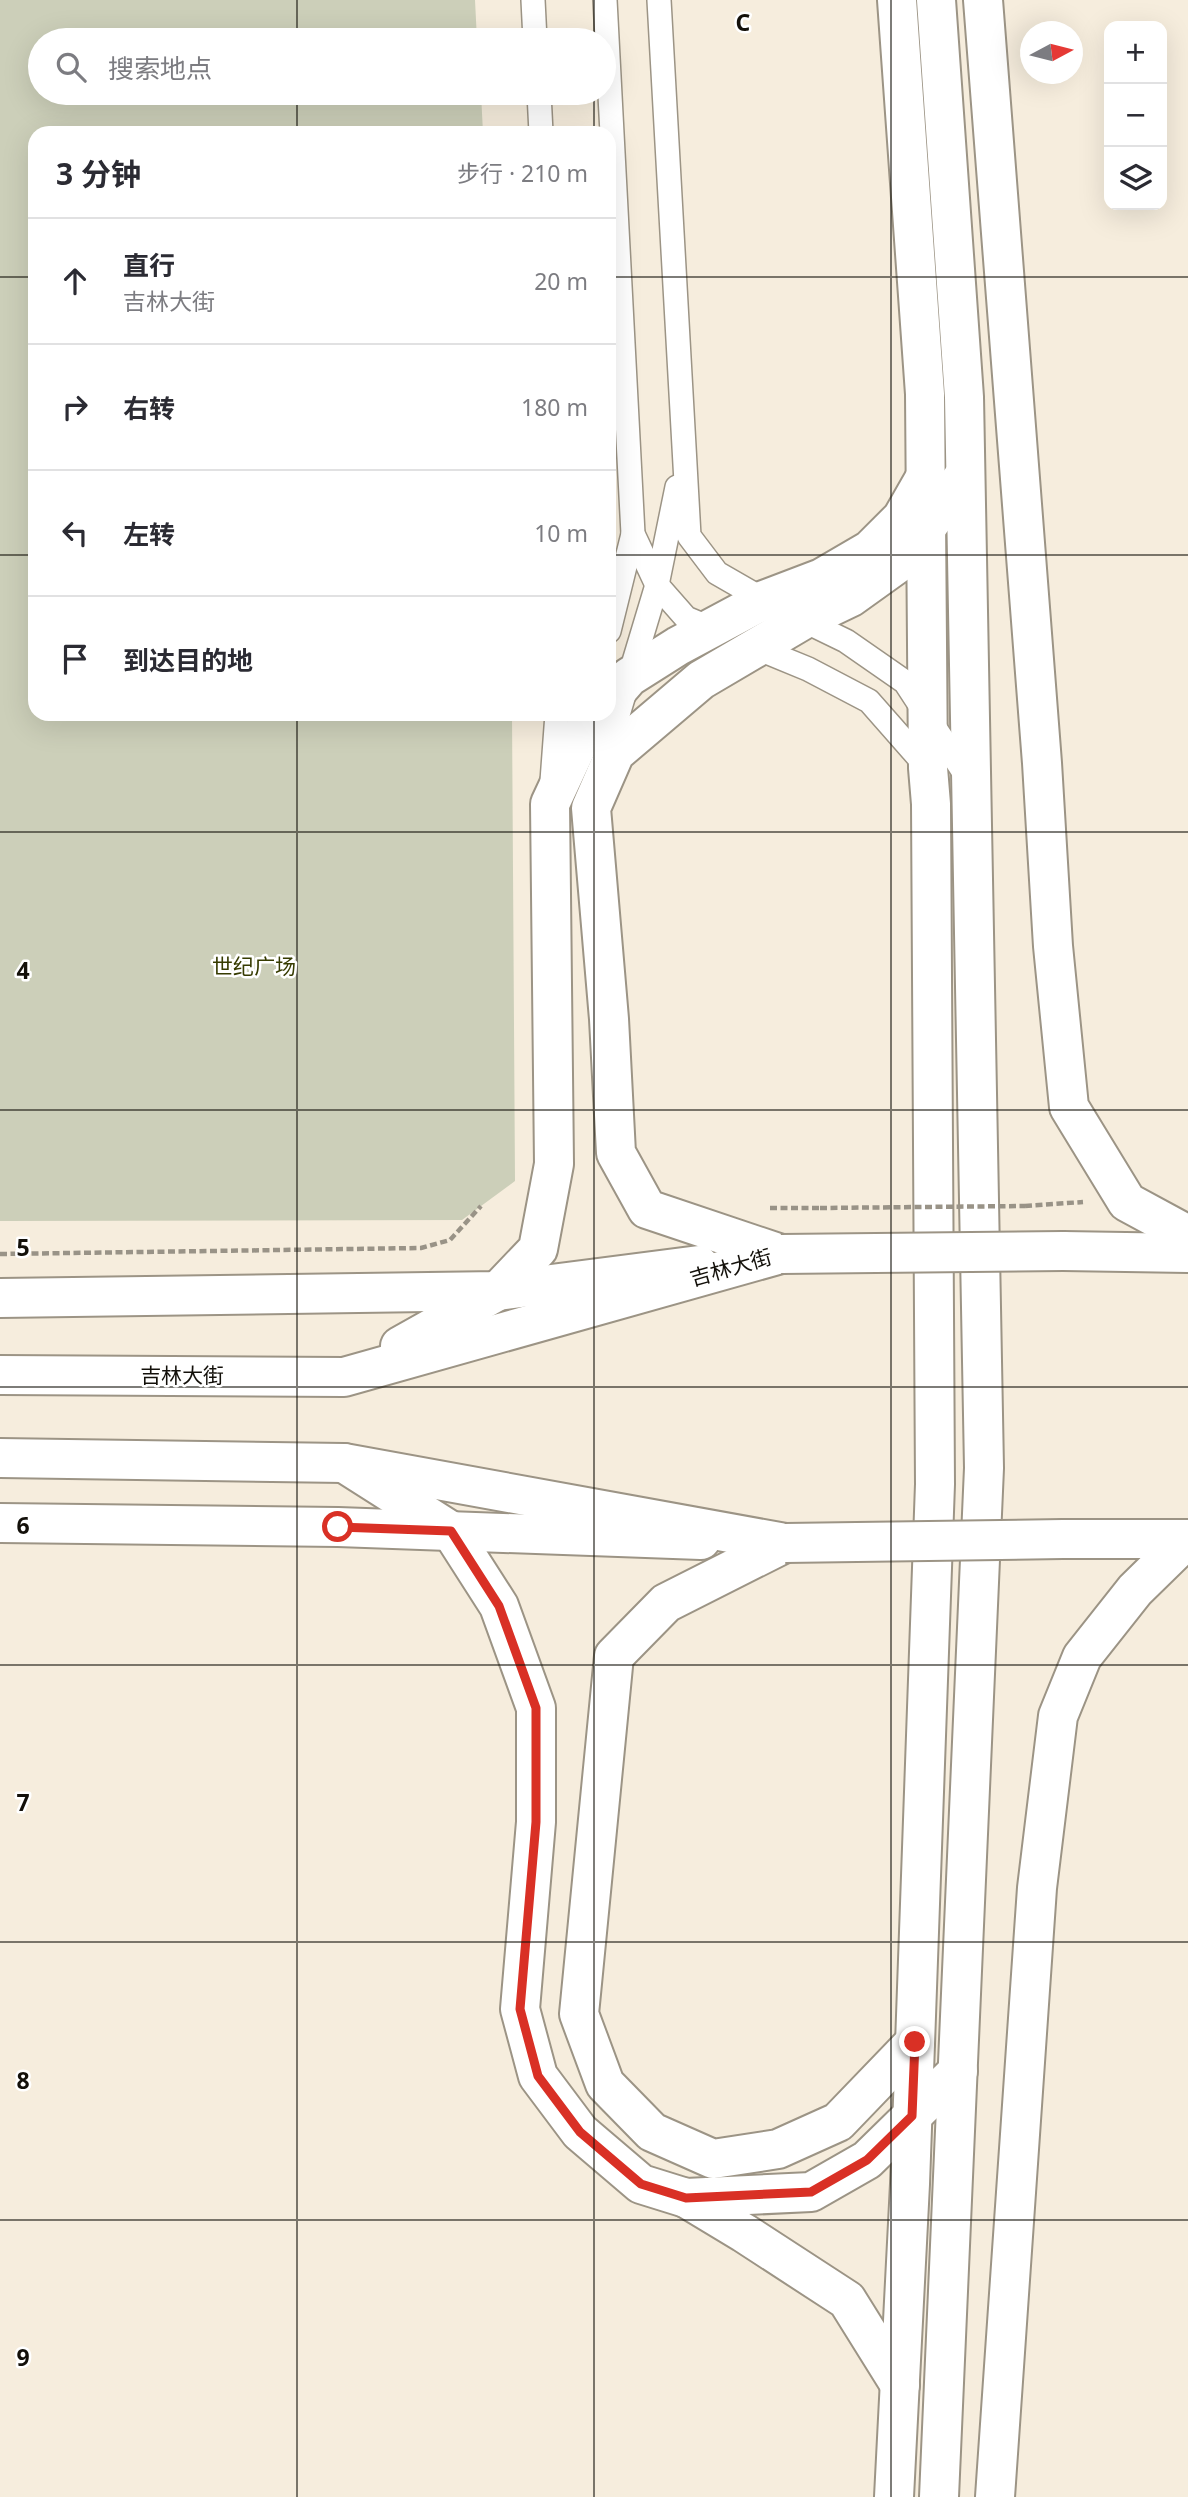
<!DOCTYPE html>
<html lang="zh">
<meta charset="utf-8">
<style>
body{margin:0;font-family:"Noto Sans","Noto Sans SC",sans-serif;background:#f2f2f3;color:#2b2b33}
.controls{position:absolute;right:21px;top:21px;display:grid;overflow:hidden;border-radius:14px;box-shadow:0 7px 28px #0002}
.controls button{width:63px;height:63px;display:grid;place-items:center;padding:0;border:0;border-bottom:2px solid #e1e1e2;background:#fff;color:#2b2b33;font:35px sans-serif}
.compass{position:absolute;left:1020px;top:21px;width:63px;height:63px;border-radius:50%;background:#fff;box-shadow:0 7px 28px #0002;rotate:83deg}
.stop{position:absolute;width:21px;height:21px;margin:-16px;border:5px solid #d93025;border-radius:50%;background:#fff}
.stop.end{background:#d93025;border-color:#fff;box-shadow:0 2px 7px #0008}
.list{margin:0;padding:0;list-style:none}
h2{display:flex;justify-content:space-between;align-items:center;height:91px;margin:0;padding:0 28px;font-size:30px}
h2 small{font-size:23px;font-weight:400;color:#7c7c81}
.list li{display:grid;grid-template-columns:46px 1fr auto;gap:21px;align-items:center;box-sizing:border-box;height:126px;padding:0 28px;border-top:2px solid #e1e1e2}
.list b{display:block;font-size:26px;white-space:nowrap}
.list p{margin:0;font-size:23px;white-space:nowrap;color:#7c7c81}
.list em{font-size:23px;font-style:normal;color:#7c7c81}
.icon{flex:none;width:38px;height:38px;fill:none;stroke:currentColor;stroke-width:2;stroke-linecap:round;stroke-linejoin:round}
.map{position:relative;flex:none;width:1188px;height:2497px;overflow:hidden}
.search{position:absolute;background:#fff;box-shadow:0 7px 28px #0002;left:28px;top:28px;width:588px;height:77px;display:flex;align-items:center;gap:18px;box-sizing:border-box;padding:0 24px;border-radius:38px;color:#7c7c81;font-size:26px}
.panel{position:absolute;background:#fff;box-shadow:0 7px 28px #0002;left:28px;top:126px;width:588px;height:595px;border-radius:21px}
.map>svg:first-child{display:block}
</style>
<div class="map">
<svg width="1188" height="2497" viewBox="0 0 1188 2497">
<rect width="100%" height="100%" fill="#f6eddd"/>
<polygon fill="#cccfb9" points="0,0 475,0 477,40 40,40 40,93 481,93 483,133 35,133 35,714 512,714 515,1181 462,1220 0,1221"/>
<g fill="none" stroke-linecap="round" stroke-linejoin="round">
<g stroke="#9c9485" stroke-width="26">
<g id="service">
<polyline points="533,0 535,40"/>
<polyline points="605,0 633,534 657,585 686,618 717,631"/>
<polyline points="659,0 689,536 717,573 776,607 846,641 905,682 967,777"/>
<polyline points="539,93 541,133"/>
<polyline points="609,631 633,534"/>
<polyline points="752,646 808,669 869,701 928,768"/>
<polyline points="605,758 657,585 677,487"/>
<polyline points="552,781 557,714"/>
</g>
</g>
<g stroke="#9c9485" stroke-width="42">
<g id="tertiary">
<polyline points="0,1298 498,1291 699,1265"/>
<polyline points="0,1523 338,1527 701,1540"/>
</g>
</g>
<g stroke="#9c9485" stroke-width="42">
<g id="secondary">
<polyline points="936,0 964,397 984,1468 939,2497"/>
<polyline points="894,2497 910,2184 935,1484 931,804 928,768 925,394 897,0"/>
</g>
</g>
<g stroke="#9c9485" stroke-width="42">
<g id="primary">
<polyline points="983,0 1042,763 1053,946 1069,1107 1127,1202 1188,1235"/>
<polyline points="609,700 629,677 678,646 764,600 822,578 870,550 902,518 926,476"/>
<polyline points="1063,1251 1188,1253"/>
<polyline points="781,1254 647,1209 616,1153 609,1019 591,808 615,753 701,680 803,620 851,597 897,564 915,544 965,474"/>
<polyline points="400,1346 498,1291 538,1249 554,1164 550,804 585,729 598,714"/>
<polyline points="0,1375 344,1377 781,1254"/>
<polyline points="0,1458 344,1463 785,1543"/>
<polyline points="344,1463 451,1531 499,1606 536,1708 536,1822 520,2009 538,2076 580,2132 641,2184 686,2198 811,2192 867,2160 958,2071"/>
<polyline points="1063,1539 1188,1539"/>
<polyline points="785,1543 666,1603 614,1656 579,2014 605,2084 652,2132 713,2159 778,2149 838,2122 915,2042"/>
<polyline points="686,2198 744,2233 847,2300 900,2385"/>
<polyline points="995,2497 1037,1888 1058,1716 1082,1657 1135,1590 1187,1539"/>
</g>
</g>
<g stroke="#999387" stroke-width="4.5" stroke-dasharray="7 3.5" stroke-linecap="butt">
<polyline points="1025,1206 1083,1202"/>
<polyline points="770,1208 820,1208"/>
<polyline points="0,1254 421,1248 450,1240 481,1206"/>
</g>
<use href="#service" stroke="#fff" stroke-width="23"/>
<use href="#tertiary" stroke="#fff" stroke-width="38"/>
<use href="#secondary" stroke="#fff" stroke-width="38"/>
<use href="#primary" stroke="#fff" stroke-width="38"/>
<g stroke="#9c9485" stroke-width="42" stroke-linecap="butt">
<g id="primary-bridge">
<polyline points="781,1254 1063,1251"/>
<polyline points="785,1543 1063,1539"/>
</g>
</g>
<polyline stroke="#999387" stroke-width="4.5" stroke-dasharray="7 3.5" stroke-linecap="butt" points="820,1208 1025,1206"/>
<use href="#primary-bridge" stroke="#fff" stroke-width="38"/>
</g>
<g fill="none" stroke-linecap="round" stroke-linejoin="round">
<polyline stroke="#d93025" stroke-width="9" points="338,1527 451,1531 499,1606 536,1708 536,1822 520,2009 538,2076 580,2132 641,2184 686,2198 811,2192 867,2160 912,2116 915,2042"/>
</g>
<path fill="none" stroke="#13100a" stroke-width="2" stroke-opacity="0.55" d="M 297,0 L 297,40M 594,0 L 594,40M 891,0 L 891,2497M 297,93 L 297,133M 594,93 L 594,133M 0,277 L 35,277M 609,277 L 1188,277M 0,555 L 35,555M 609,555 L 1188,555M 297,714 L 297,2497M 594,714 L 594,2497M 0,832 L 1188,832M 0,1110 L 1188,1110M 0,1387 L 1188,1387M 0,1665 L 1188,1665M 0,1942 L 1188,1942M 0,2220 L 1188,2220"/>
<g text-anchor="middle" stroke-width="5" stroke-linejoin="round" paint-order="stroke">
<g font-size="21" fill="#363b00" stroke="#fff">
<text x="254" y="974">世纪广场</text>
</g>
<g font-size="21" fill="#13100a" stroke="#fff">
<text transform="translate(731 1268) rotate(-16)" y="7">吉林大街</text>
<text x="182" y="1383">吉林大街</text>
</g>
</g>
<g font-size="23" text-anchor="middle" font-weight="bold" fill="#13100a" stroke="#fff" stroke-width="5" stroke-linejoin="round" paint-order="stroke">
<text x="743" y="31">C</text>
<text x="23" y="979">4</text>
<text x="23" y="1256">5</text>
<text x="23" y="1534">6</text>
<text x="23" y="1811">7</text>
<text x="23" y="2089">8</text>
<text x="23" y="2366">9</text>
</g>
</svg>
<div class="controls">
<button>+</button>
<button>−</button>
<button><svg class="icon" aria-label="layers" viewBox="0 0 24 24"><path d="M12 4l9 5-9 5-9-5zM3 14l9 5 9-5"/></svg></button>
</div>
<svg class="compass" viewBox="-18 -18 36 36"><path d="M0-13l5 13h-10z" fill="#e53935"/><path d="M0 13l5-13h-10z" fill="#7c7c81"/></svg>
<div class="stop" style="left:338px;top:1527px"></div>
<div class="stop end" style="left:915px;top:2042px"></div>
<div class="search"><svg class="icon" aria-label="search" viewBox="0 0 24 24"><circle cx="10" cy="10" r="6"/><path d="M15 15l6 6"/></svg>搜索地点</div>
<section class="panel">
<h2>3 分钟<small>步行 · 210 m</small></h2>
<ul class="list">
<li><svg class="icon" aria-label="ahead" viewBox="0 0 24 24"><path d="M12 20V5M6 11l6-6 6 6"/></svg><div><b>直行</b><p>吉林大街</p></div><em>20 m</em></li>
<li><svg class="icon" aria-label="right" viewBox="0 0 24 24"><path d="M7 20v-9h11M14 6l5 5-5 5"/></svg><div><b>右转</b></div><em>180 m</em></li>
<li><svg class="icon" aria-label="left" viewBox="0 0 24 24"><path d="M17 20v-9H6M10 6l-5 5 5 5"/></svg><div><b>左转</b></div><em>10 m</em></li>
<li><svg class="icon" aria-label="arrive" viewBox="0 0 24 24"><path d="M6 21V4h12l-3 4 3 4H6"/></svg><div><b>到达目的地</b></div></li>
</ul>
</section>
</div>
